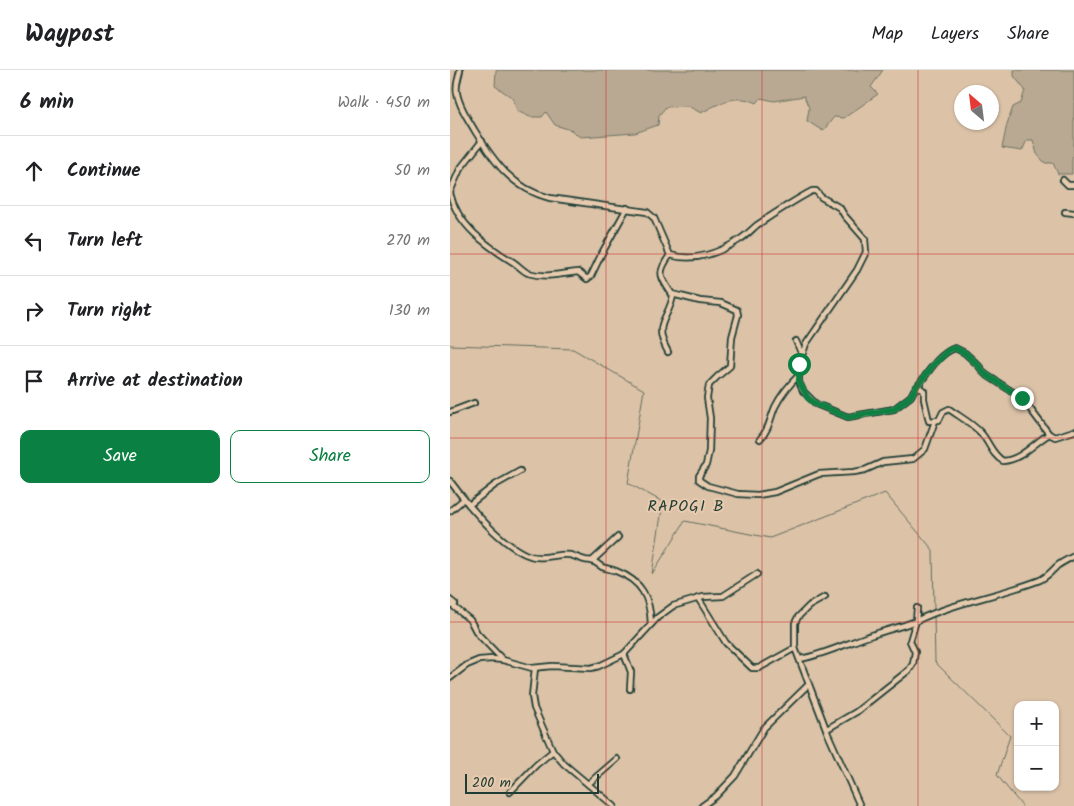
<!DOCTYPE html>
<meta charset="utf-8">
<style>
body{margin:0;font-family:Kalam,sans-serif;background:#f2f2f2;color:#202124}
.controls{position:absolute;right:15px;bottom:15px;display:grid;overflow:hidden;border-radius:10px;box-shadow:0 1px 4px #0004}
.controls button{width:45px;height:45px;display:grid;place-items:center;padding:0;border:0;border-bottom:1px solid #e0e0e0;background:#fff;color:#202124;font:25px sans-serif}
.compass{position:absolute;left:504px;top:15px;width:45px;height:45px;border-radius:50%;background:#fff;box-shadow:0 1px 4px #0004;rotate:332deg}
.scale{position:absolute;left:15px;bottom:12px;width:134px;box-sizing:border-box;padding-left:5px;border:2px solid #1f3d34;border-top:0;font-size:14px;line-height:18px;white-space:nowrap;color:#1f3d34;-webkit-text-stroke:4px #e8cbaf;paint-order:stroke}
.stop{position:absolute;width:15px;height:15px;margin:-11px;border:4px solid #0b8043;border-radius:50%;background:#fff}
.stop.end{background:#0b8043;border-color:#fff;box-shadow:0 1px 5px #0008}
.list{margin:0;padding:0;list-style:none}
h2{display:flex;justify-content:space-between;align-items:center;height:65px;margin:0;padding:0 20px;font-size:21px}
h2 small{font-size:16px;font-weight:400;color:#757577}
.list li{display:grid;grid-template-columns:32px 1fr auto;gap:15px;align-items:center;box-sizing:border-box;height:70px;padding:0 20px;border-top:1px solid #e0e0e0}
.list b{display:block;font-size:19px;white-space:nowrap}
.list em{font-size:16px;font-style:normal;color:#757577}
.actions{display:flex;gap:10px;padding:15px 20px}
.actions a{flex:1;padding:11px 0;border:1px solid #0b8043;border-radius:10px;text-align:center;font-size:18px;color:#0b8043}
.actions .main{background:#0b8043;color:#fff}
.icon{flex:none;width:28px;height:28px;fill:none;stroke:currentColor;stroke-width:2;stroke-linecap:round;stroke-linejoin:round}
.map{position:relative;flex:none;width:624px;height:736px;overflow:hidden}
header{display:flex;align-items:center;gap:30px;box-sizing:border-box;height:70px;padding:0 25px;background:#fff;border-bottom:1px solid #e0e0e0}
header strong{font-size:24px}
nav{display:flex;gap:28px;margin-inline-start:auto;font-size:18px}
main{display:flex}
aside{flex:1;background:#fff}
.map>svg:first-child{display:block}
</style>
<header>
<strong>Waypost</strong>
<nav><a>Map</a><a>Layers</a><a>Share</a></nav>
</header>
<main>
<aside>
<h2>6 min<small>Walk · 450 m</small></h2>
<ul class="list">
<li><svg class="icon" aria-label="ahead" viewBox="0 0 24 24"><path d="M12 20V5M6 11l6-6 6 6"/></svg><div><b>Continue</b></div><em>50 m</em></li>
<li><svg class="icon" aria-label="left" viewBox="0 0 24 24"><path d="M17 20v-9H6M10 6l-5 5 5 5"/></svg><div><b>Turn left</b></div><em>270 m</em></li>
<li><svg class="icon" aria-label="right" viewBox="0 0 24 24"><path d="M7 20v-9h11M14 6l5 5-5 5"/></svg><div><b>Turn right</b></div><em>130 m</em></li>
<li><svg class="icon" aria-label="arrive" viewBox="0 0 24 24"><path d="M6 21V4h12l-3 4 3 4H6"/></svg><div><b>Arrive at destination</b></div></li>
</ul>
<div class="actions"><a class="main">Save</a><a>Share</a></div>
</aside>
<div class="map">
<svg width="624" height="736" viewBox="0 0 624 736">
<rect width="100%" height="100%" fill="#dcc3a8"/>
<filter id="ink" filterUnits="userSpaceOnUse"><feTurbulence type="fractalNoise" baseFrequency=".02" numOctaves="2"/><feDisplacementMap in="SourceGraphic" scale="10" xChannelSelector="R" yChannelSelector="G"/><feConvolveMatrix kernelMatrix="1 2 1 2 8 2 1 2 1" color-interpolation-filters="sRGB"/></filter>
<g filter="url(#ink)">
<g fill="#b9a992" stroke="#6c7363">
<path d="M 46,0 L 433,0 L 421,17 L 428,24 L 394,48 L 384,47 L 373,61 L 357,51 L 359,38 L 354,26 L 324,31 L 311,28 L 307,33 C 286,23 270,33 251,43 L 238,36 L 216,37 L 209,45 L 208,55 L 185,63 L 130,67 L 121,60 L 105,55 L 96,42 L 92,47 L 80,47 L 67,41 L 63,28 L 45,16 Z"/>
<polygon points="564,0 624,0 624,85 622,87 622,104 608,104 603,93 595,93 587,84 583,70 577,70 572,81 552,78 557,54 563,37 571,33 575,20 564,6"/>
</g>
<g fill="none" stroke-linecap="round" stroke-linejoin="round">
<g stroke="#606b5c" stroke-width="1">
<polyline points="0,275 123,279 194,320 178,413 213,432 202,504 235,451 320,468 435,423 483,480 484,541"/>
<polyline points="484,545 485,592 560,666 547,705 572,736"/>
</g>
<g stroke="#1f3d34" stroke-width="8">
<g id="street">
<path d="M 10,0 C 9,8 5,14 7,23 C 9,36 18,49 25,61 C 44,92 63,119 100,128 L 197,142 L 204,148 L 220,185 C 244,192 269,183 289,170 C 296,166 301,160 307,155 C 325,143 343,131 362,121 L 366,121 L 371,127 L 390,138 L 394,145 L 415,169 L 416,182 L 407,200 L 356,274 L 349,294 L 349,312 L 353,321 L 366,334 L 398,347 L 444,339 L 461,326 L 464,320 L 468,316 L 474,321 L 474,329 L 479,351 L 489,350 L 493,342 L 499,339 C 510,347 522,353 531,363 C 539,372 542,385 553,391 C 571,390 584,373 599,364"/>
<polyline points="613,110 618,115 624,115"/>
<polyline points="0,122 10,99 32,71"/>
<path d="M 0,123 C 7,155 37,176 63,192 C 68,195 73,201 78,203 C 95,208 111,204 128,202 L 137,209 L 141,206 L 152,183 L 177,138"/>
<polyline points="615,142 624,143"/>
<polyline points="222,224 250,231 271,233 287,240 288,245 282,267 280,296 267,307 259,315 257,328 260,348 259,381 256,395 249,406 249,410 258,416 288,424 308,425 325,422 369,404 404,402 415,400 433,392 463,389 475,379 485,351"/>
<polyline points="346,271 352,285"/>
<path d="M 218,282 C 202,253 218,251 223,226 C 212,207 205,206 220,185"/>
<path d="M 468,316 C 478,303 488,284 505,278 L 515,283 L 528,295 L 535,304 L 572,328 L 599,364 L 605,367 L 624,361"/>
<polyline points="0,342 24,333"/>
<path d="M 310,369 C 319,360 320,349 325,337 C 331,325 339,315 349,305"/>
<path d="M 0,411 C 18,435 48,471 75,484 C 92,492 105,483 120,485 C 125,486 130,489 135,490 C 137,491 140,490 142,491 C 146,492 149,495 152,497 C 157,499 162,499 166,501 C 192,511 200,528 201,554"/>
<polyline points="19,435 45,415 70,401"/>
<polyline points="0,441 14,429"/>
<polyline points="142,491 168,467"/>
<polyline points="375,527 359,536 348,547 345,553 345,578 378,664 410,736"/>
<polyline points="248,528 276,573 302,598 309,598 345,578"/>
<polyline points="0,530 5,534"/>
<polyline points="3,536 20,550 27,563 53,590"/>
<polyline points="174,584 181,602 180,619"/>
<path d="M 350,589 C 377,584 401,571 428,563 C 441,559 453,556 466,551 L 467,538"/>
<polyline points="85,598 82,626 84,638 103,681 114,694 164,736"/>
<polyline points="0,608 17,595 29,590 42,589 53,590 82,598 102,596 141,598 149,596 174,584 208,547 223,536 253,527 273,526 307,504"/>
<path d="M 377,659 L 406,642 L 459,600 L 463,594 L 465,582 L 460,571 L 466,551 C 505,532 549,526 590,510 C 598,506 601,502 607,496 C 612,492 619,489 624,486"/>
<polyline points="138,714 167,689"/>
<polyline points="60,722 86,695 103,681"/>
<polyline points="252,736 266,726 285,706 314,658 358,615"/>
</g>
</g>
<use href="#street" stroke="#e8cbaf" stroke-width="4.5"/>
</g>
</g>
<g fill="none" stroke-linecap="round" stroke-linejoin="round" filter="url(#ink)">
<polyline stroke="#0b8043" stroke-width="6" points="349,294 349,312 358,328 366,334 398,347 444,339 461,326 464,320 485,293 499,280 505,278 515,283 528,295 535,304 572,328"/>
</g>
<path fill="none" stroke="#cd2929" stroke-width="1" stroke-opacity="0.55" d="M 156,0 L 156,736M 312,0 L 312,736M 468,0 L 468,736M 0,184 L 624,184M 0,368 L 624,368M 0,552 L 624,552"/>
<g text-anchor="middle" stroke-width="4" stroke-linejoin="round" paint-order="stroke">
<g font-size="16" letter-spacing="1" fill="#1f3d34" stroke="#e8cbaf">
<text x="236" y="441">RAPOGI B</text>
</g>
</g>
</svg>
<div class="controls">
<button>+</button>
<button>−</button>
</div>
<svg class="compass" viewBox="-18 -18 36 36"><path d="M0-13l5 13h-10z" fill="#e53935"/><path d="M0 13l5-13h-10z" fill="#757577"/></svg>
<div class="scale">200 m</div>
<div class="stop" style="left:349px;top:294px"></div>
<div class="stop end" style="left:572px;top:328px"></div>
</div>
</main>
